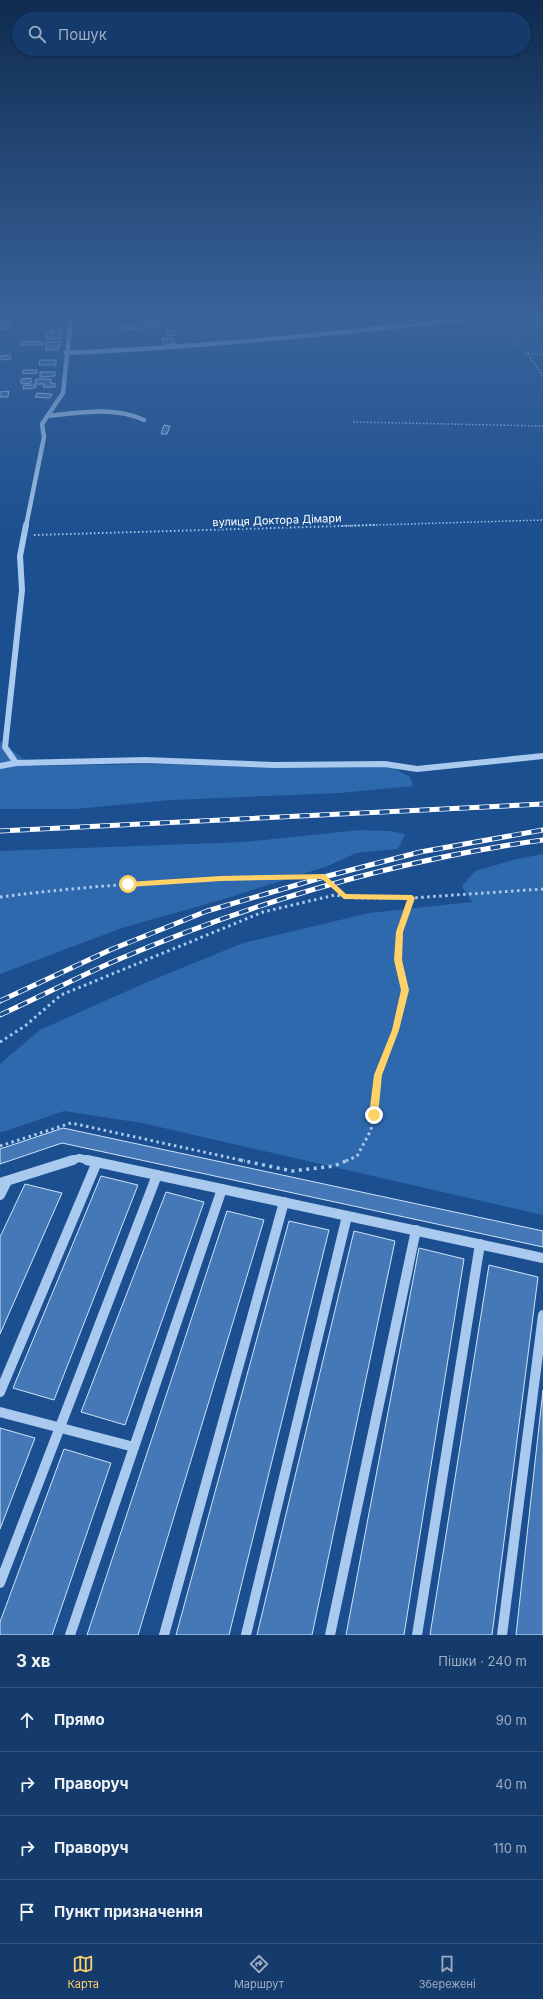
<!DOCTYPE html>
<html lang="uk">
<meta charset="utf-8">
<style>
body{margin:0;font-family:Inter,sans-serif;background:#1d4271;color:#f1f3f6}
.stop{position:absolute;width:12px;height:12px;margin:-9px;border:3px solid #ffd166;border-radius:50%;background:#fff}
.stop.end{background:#ffd166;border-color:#fff;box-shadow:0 1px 4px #0008}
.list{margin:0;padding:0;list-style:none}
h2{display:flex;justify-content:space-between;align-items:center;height:52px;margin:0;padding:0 16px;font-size:17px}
h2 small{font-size:13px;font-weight:400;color:#9dadc1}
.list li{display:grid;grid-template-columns:26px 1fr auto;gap:12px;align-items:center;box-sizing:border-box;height:64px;padding:0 16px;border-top:1px solid #33557e}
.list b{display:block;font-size:15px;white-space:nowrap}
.list em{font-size:13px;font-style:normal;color:#9dadc1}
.icon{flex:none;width:22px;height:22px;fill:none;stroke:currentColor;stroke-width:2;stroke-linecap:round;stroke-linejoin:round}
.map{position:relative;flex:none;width:543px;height:1635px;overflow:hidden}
.search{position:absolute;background:#143b6b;box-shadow:0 1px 3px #0004;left:12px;right:12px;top:12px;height:44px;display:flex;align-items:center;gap:10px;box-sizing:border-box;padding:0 14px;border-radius:22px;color:#9dadc1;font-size:15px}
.sheet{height:308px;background:#143b6b}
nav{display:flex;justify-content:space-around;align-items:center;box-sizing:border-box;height:56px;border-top:1px solid #33557e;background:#143b6b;font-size:11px;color:#9dadc1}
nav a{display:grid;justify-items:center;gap:2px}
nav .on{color:#ffd166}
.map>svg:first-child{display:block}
</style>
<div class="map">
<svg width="543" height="1635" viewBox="0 0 543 1635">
<rect width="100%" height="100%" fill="#1b4f8f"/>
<g fill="#2e69ad">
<polygon points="0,741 33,766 154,764 259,767 385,766 394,768 410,777 413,786 340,793 171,800 75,809 0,809"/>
<polygon points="360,830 389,831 405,834 398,849 356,853 328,866 224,899 122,928 0,974 0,851 245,842"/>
<polygon points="543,854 543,1215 142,1123 64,1111 6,1131 0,1132 0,1064 40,1030 145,983 243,943 369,913 472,902 462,886 475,871 517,859"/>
</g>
<g fill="#4478b7" stroke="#cfe3fa">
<polygon points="407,317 419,317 421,320 409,321"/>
<polygon points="45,318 57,318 58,323 46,324"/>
<polygon points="349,319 352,323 341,324 338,320"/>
<polygon points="146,321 158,321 156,327 144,327"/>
<polygon points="0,322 11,322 9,329 0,329"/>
<polygon points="139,325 139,329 121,329 122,326"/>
<polygon points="52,328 63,328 62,332 51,332"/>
<polygon points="175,330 176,335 166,335 166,331"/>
<polygon points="62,332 60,339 46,339 47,333"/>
<polygon points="173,338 175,344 164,345 162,339"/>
<polygon points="21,342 43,342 43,345 20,345"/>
<polygon points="47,342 61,342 58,350 45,350"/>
<polygon points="10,355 11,359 0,360 0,356"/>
<polygon points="40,360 56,360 56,365 39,365"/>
<polygon points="23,370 37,370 37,373 23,374"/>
<polygon points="40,372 55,372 55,376 40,377"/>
<polygon points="31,378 31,383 21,384 21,379"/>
<polygon points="36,379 51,379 51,384 55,383 55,387 43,387 44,384 35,384"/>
<polygon points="24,385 36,385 35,388 23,389"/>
<polygon points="9,391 8,397 0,397 0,392"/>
<polygon points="37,393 52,394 50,398 35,397"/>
<polygon points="164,425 170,426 167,434 161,434"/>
<polygon points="63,1128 543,1231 543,1247 62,1143 0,1164 0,1149"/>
<polygon points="101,1176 138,1185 54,1400 13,1388"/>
<polygon points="25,1184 62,1193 0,1334 0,1237"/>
<polygon points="166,1192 204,1202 125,1425 81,1412"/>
<polygon points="227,1211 264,1220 138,1635 87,1635"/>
<polygon points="289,1221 329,1230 229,1635 176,1635"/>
<polygon points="354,1231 395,1241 312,1635 257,1635"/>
<polygon points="419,1248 464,1259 404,1635 346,1635"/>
<polygon points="489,1265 538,1277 492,1635 430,1635"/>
<polygon points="543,1390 543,1635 516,1635"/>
<polygon points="0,1428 35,1438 0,1529"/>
<polygon points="64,1449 111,1463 52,1635 0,1635 0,1622"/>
</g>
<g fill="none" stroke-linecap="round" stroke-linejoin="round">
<g stroke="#a9c9ee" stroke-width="1.5" stroke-dasharray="1.5 2" stroke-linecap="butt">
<polyline points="494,320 527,353 543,376"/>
<polyline points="528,353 543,355"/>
<polyline points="353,422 543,426"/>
<polyline points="341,526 543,520"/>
</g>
<polyline stroke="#a9c9ee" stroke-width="2" stroke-dasharray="1.5 2.5" stroke-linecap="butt" points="34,535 375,525"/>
<g stroke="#a9c9ee" stroke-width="3" stroke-dasharray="2.5 3.5" stroke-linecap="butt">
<path d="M 0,897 C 108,883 215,878 324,877 L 344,897"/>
<polyline points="0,1042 25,1026 61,995 263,912 335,895 355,898 411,898 543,889"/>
<polyline points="0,1146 71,1123 245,1161"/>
<polyline points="346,1161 357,1156 371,1130 378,1075 395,1030 405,990 398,959 400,931 411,898"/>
</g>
<polyline stroke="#a9c9ee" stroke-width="3.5" stroke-dasharray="3 4.5" stroke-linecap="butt" points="240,1160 292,1171 334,1166 348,1160"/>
<g stroke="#a9c9ee" stroke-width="4.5">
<path d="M 66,353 C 207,347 347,332 487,317"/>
<path d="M 47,416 C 80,413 113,406 144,420"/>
<polyline points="26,526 44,437 42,424 63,393 71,317"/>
</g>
<g stroke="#a9c9ee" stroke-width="6">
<polyline points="16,763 5,747 22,590 20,556 26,525"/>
<polyline points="0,766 16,763 145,760 275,765 385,764 417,769 543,756"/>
</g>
<polyline stroke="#a9c9ee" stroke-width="8" points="70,1161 79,1158 92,1161"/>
<g stroke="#a9c9ee" stroke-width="10">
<polyline points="87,1160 543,1258"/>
<polyline points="0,1183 73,1160"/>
<polyline points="0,1195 7,1181"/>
<polyline points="0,1392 97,1162"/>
<polyline points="0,1412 134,1447"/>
<polyline points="0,1583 157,1175"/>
<polyline points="70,1635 222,1189"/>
<polyline points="164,1635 284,1202"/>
<polyline points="246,1635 347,1216"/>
<polyline points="330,1635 416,1230"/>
<polyline points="417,1635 480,1244"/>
<polyline points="502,1635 543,1315"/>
</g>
<g stroke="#fff" stroke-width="5">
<g id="rail">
<polyline points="0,831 543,804"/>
<polyline points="0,1001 110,950 207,911 324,877 420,852 543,830"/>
<path d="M 0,1015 C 39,997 78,977 117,960 C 253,902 397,860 543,840"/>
</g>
</g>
<use href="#rail" stroke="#1b4f8f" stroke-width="3.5" stroke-dasharray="10" stroke-linecap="butt"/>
</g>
<linearGradient id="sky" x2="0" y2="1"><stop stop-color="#0f2b4f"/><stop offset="0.58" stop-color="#39639b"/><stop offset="1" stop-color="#39639b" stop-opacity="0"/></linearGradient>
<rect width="543" height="546" fill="url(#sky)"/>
<polygon fill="#ffd166" points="324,874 346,894 412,895 415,898 403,932 402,960 409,990 399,1030 382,1075 378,1115 374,1119 369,1115 374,1075 392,1030 401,990 394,960 396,932 407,900 344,899 322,879 221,881 128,887 125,884 128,882 221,876"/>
<g text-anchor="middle" stroke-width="3.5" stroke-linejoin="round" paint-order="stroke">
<g font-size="11" fill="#fff" stroke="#1b4f8f">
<text transform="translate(277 520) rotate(-2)" y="4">вулиця Доктора Дімари</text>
</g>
</g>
</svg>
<div class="stop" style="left:128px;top:884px"></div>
<div class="stop end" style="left:374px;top:1115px"></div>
<div class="search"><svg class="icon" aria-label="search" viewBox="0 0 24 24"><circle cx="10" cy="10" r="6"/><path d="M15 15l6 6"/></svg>Пошук</div>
</div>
<section class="sheet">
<h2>3 хв<small>Пішки · 240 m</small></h2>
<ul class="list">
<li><svg class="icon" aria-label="ahead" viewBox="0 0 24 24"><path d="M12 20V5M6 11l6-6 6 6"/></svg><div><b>Прямо</b></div><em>90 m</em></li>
<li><svg class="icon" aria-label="right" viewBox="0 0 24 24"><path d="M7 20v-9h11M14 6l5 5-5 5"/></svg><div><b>Праворуч</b></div><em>40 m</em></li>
<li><svg class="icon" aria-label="right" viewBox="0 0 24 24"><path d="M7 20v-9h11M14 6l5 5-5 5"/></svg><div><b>Праворуч</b></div><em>110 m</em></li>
<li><svg class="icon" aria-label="arrive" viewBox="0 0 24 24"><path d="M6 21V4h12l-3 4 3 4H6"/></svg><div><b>Пункт призначення</b></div></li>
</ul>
</section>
<nav>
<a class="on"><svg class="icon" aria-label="map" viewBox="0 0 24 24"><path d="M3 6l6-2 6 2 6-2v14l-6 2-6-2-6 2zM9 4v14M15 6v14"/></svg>Карта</a>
<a><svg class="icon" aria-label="directions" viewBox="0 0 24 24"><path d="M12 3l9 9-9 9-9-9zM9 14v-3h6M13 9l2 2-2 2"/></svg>Маршрут</a>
<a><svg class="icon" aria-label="saved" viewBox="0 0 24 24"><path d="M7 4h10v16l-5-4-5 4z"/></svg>Збережені</a>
</nav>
